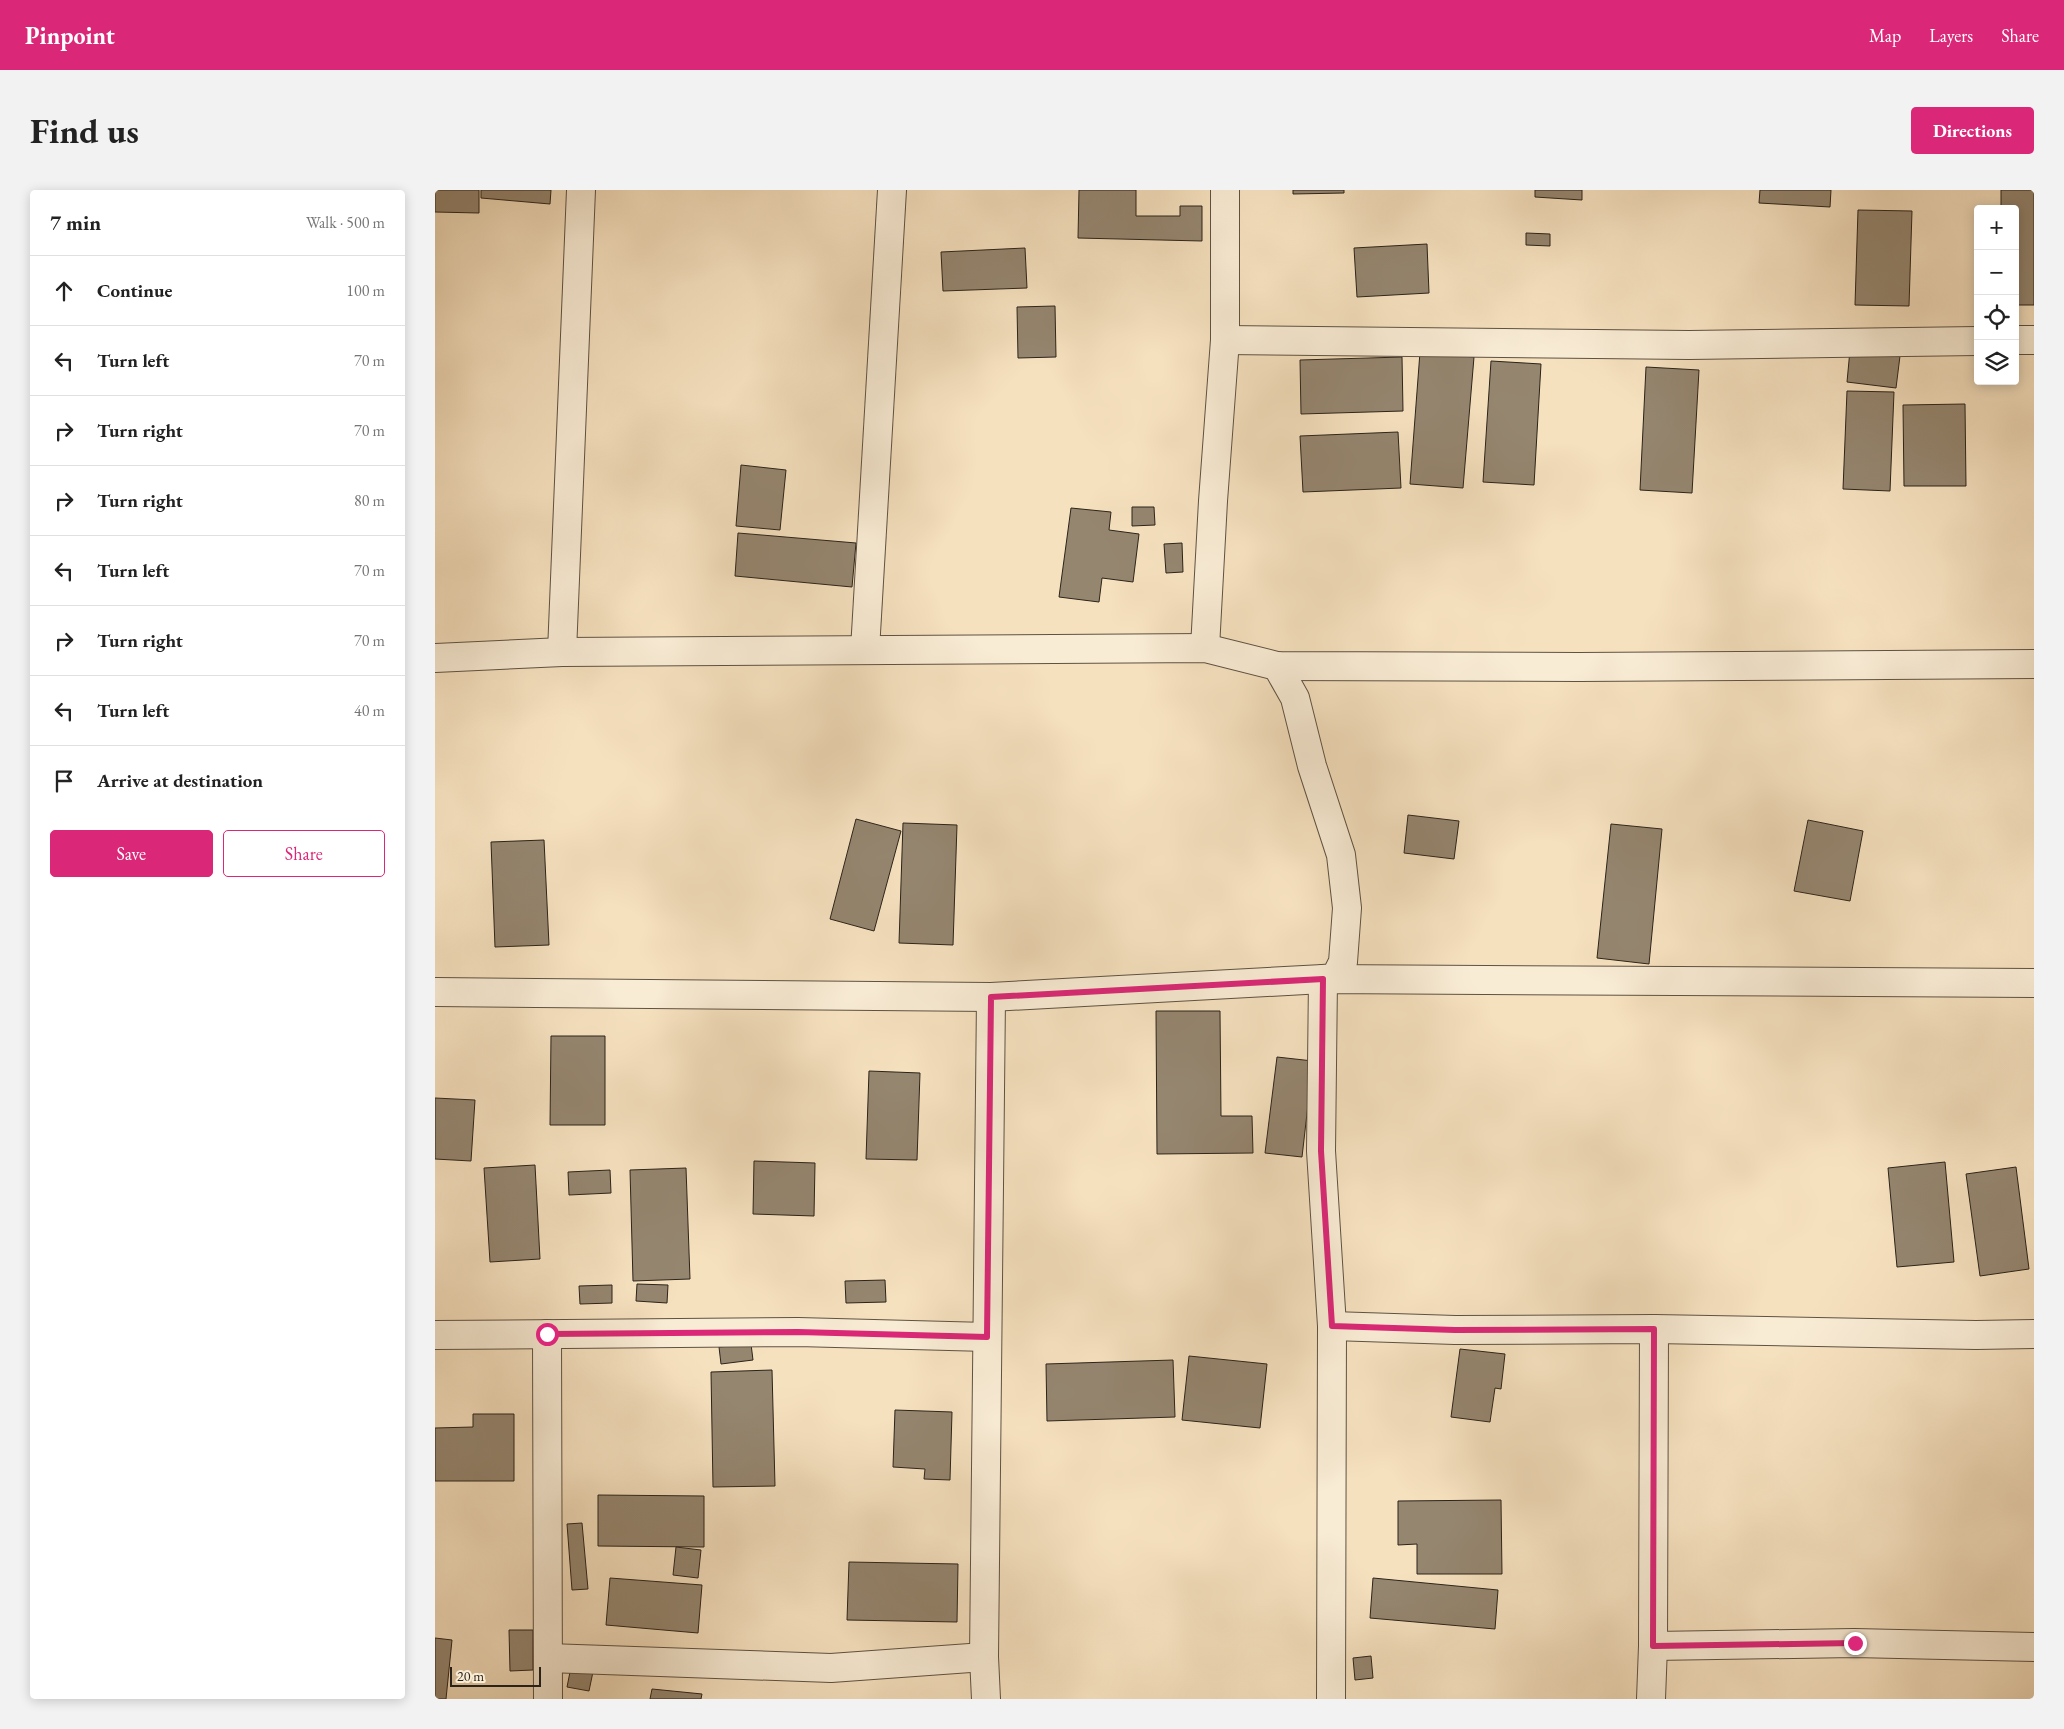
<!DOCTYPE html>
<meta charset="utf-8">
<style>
body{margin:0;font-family:"EB Garamond",serif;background:#f2f2f2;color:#222}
.controls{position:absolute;right:15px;top:15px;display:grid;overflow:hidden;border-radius:5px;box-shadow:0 2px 12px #0003}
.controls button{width:45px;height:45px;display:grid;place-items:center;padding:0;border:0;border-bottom:1px solid #e0e0e0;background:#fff;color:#222;font:25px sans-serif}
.scale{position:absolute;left:15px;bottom:12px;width:91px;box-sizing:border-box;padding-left:5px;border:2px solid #2b231a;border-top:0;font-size:14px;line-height:18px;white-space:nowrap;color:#2b231a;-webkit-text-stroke:4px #f9ecd5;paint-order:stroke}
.stop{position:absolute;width:15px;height:15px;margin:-11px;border:4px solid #db2777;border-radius:50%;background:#fff}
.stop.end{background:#db2777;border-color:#fff;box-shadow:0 1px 5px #0008}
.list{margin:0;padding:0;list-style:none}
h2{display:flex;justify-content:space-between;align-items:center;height:65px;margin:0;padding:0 20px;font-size:21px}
h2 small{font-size:16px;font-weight:400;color:#767676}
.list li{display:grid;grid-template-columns:32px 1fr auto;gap:15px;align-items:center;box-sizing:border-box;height:70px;padding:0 20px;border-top:1px solid #e0e0e0}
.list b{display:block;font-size:19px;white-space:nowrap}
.list em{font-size:16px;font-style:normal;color:#767676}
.actions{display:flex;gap:10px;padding:15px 20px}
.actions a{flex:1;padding:11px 0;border:1px solid #db2777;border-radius:5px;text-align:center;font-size:18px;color:#db2777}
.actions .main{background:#db2777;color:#fff}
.icon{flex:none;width:28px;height:28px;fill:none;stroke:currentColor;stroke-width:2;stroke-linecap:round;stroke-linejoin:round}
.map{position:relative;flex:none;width:1599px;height:1509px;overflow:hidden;border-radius:5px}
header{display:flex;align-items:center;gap:30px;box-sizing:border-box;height:70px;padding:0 25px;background:#db2777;color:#fff}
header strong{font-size:24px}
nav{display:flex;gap:28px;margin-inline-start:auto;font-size:18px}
.intro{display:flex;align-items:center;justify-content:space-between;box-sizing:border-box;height:120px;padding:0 30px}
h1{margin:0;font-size:35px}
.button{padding:12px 22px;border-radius:5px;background:#db2777;color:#fff;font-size:18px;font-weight:700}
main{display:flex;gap:30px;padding:0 30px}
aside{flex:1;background:#fff;border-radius:5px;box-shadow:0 2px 12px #0003}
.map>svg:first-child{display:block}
</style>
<header>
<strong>Pinpoint</strong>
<nav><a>Map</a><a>Layers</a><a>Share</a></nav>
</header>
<div class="intro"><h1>Find us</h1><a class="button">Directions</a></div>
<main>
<aside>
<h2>7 min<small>Walk · 500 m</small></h2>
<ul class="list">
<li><svg class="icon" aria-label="ahead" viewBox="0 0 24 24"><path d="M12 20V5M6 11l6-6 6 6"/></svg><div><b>Continue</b></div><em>100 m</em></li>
<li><svg class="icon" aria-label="left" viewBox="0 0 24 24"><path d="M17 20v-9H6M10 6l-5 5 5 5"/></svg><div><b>Turn left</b></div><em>70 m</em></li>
<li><svg class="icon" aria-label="right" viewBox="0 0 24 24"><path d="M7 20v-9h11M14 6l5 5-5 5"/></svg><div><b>Turn right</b></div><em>70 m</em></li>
<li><svg class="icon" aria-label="right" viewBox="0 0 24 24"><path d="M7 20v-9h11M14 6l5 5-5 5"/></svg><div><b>Turn right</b></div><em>80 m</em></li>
<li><svg class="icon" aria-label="left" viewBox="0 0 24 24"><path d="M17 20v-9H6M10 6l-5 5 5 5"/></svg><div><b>Turn left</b></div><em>70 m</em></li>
<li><svg class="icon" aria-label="right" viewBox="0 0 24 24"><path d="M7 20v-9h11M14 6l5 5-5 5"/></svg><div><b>Turn right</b></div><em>70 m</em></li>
<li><svg class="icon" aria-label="left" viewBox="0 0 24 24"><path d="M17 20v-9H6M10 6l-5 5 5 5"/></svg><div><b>Turn left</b></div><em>40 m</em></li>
<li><svg class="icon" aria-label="arrive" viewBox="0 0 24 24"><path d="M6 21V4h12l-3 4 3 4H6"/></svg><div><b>Arrive at destination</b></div></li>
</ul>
<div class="actions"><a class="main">Save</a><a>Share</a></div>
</aside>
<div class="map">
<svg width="1599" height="1509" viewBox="0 0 1599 1509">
<rect width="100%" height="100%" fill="#f6e1bf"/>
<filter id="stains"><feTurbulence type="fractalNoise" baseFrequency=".004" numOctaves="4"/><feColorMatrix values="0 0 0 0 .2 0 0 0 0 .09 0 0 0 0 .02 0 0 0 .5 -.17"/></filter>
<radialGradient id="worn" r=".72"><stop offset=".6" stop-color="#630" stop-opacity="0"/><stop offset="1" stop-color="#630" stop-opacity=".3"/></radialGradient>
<g fill="#958670" stroke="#2b231a">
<polygon points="0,0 44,0 44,23 0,22"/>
<polygon points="46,0 116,0 115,14 46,8"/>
<polygon points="644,0 701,0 701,26 745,26 745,16 767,16 767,51 643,48"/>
<polygon points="858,0 909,0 909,3 858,4"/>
<polygon points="1100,0 1147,0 1147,10 1100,7"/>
<polygon points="1325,0 1396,0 1395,17 1324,13"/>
<polygon points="1566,0 1599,0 1599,115 1580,115 1580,19 1566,19"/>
<polygon points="1423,20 1477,21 1474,116 1420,115"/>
<polygon points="1091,43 1115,44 1115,56 1091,55"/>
<polygon points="992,54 994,103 922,107 919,58"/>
<polygon points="590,58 592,98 508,101 506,62"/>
<polygon points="620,116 621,167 583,168 582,117"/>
<polygon points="1415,160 1465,166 1461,198 1412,192"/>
<polygon points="985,162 1039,167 1028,298 975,294"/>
<polygon points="967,167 968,221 866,224 865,170"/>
<polygon points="1056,171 1106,174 1099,295 1048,292"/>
<polygon points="1211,177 1264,180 1257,303 1205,300"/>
<polygon points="1412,201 1459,202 1455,301 1408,299"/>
<polygon points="1530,214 1531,296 1469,296 1468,215"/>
<polygon points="963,242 966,298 868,302 865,246"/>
<polygon points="306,275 351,280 345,340 301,336"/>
<polygon points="697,317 719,317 720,335 697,336"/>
<polygon points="636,318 676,322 674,340 704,344 698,392 667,388 664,412 624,407"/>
<polygon points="303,343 421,353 417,397 300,386"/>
<polygon points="747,353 748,382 731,383 729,354"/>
<polygon points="973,625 1024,631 1019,669 969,663"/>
<polygon points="421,629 466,641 439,741 395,729"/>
<polygon points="1373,630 1428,641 1415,711 1359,701"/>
<polygon points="468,633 522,635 518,755 464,753"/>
<polygon points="1176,634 1227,639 1214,774 1162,768"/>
<polygon points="109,650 114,755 60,757 56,652"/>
<polygon points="721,821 785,821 786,926 817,926 818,963 722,964"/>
<polygon points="116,846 170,846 170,935 115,935"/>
<polygon points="842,867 878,871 867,967 830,963"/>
<polygon points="434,881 485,883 482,970 431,969"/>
<polygon points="0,908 40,910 36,971 0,969"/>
<polygon points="319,971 380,973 379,1026 318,1024"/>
<polygon points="1510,972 1519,1072 1462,1077 1453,978"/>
<polygon points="100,975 105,1069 55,1072 49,978"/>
<polygon points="1581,977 1594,1079 1545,1086 1531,984"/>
<polygon points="251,978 255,1089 198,1091 195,980"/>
<polygon points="175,980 176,1003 134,1005 133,982"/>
<polygon points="450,1090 451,1112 411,1113 410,1091"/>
<polygon points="202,1094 233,1095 232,1113 201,1111"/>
<polygon points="177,1095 177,1113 145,1114 144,1096"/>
<polygon points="316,1154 318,1170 286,1174 284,1157"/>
<polygon points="1025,1159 1070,1164 1066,1199 1060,1198 1055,1232 1016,1227"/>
<polygon points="754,1166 832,1174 825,1238 747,1230"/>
<polygon points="738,1170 740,1227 612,1231 611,1174"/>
<polygon points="337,1180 340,1296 278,1297 276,1182"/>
<polygon points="460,1220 517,1222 515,1290 489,1289 490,1279 458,1277"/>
<polygon points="38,1224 79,1224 79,1291 0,1291 0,1238 38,1237"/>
<polygon points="163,1305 269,1306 269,1357 163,1356"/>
<polygon points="1066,1310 1067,1384 982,1384 982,1354 963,1355 963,1311"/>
<polygon points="147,1333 153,1399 137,1400 132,1334"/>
<polygon points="241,1357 266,1360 263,1388 238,1385"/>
<polygon points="414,1372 523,1374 522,1432 412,1430"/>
<polygon points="175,1388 267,1395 263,1443 171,1435"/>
<polygon points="938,1388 1063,1400 1060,1439 935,1428"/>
<polygon points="74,1440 98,1440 98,1480 75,1481"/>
<polygon points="0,1448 17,1450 11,1509 0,1509"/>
<polygon points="936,1466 938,1488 920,1490 918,1468"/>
<polygon points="137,1472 159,1477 154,1501 132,1497"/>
<polygon points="217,1499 267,1504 266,1509 215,1509"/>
</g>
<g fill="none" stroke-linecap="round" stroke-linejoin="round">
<g stroke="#5e5243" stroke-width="30">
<g id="minor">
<polyline points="790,150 1254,155 1543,151"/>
<polyline points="1580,150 1599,150"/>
<polyline points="770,458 778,311 790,150 790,0"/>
<polyline points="430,460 457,0"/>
<polyline points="127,462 146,0"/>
<polyline points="0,468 127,462 770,458 842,476 1144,477 1599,474"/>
<polyline points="842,476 860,508 877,576 906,665 912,718 908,772 900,788 888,789 886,961 897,1136 896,1509"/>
<polyline points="0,802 556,807 888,789 1599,793"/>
<polyline points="897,1136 1020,1140 1219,1139 1541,1145 1599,1144"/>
<polyline points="112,1144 113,1509"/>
<polyline points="0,1145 363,1142 552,1147"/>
<polyline points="1218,1456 1419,1453 1599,1457"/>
<polyline points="113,1468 396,1478 549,1467"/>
<polyline points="551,1509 549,1467 556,807"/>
<polyline points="1216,1509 1218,1456 1219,1139"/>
</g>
</g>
<use href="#minor" stroke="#f9ecd5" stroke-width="28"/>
</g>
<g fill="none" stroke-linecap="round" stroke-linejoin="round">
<polyline stroke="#db2777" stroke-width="6" points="112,1144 363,1142 552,1147 556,807 888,789 886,961 897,1136 1020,1140 1219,1139 1218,1456 1420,1453"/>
</g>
<rect width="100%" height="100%" filter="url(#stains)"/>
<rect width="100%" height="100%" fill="url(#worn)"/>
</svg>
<div class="controls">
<button>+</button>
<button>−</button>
<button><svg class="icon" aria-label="locate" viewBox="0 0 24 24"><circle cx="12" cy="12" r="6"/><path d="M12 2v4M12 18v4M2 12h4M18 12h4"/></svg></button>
<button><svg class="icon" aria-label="layers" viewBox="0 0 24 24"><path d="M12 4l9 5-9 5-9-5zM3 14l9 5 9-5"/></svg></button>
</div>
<div class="scale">20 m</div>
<div class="stop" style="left:112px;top:1144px"></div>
<div class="stop end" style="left:1420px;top:1453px"></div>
</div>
</main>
